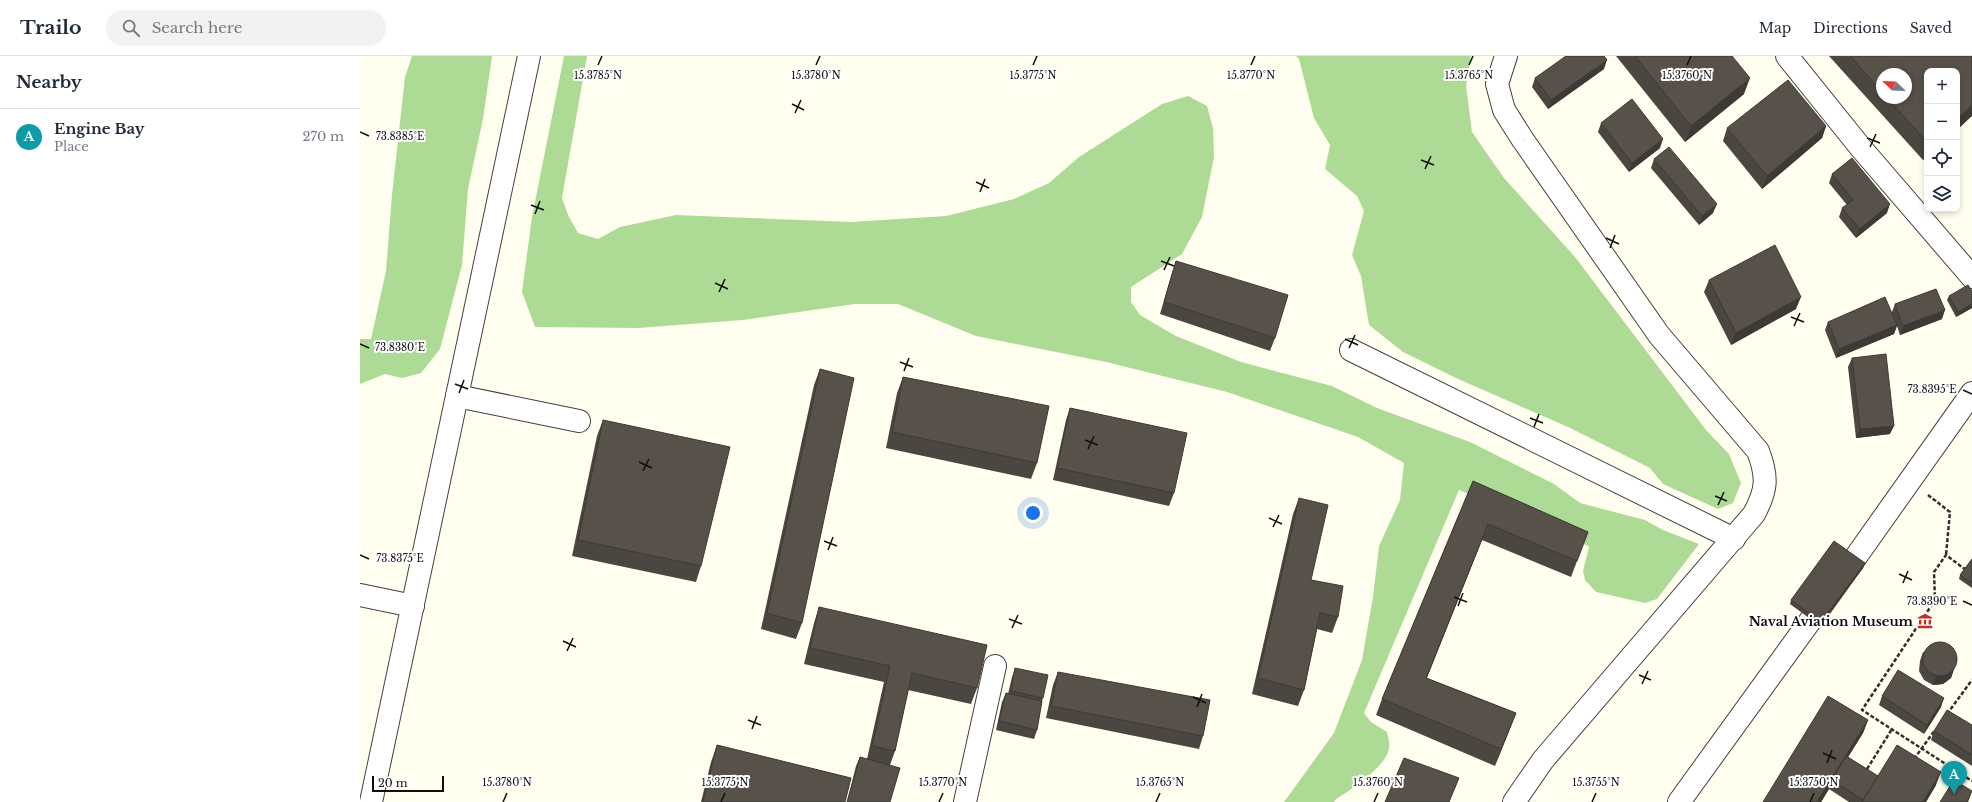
<!DOCTYPE html>
<meta charset="utf-8">
<style>
body{margin:0;font-family:"Libre Baskerville",serif;background:#f2f2f3;color:#1f2937}
.controls{position:absolute;right:12px;top:12px;display:grid;overflow:hidden;border-radius:8px;box-shadow:0 2px 6px #0003}
.controls button{width:36px;height:36px;display:grid;place-items:center;padding:0;border:0;border-bottom:1px solid #e0e1e3;background:#fff;color:#1f2937;font:20px sans-serif}
.compass{position:absolute;left:1516px;top:12px;width:36px;height:36px;border-radius:50%;background:#fff;box-shadow:0 2px 6px #0003;rotate:293deg}
.scale{position:absolute;left:12px;bottom:10px;width:72px;box-sizing:border-box;padding-left:4px;border:2px solid #0e0e0e;border-top:0;font-size:11px;line-height:14px;white-space:nowrap;color:#0e0e0e;-webkit-text-stroke:3px #fff;paint-order:stroke}
.you{position:absolute;left:673px;top:457px;width:14px;height:14px;margin:-10px;border:3px solid #fff;border-radius:50%;background:#1a73e8;box-shadow:0 0 0 6px #1a73e833}
.badge{display:grid;place-items:center;width:26px;height:26px;border-radius:50%;background:#0f766e;color:#fff;font-size:13px;font-weight:700}
.pin{position:absolute;translate:-50% -33px;filter:drop-shadow(0 1px 2px #0008)}
.pin::after{content:'';position:absolute;top:21px;width:14px;height:12px;background:inherit;clip-path:polygon(0 0,100% 0,50% 100%)}
.list{margin:0;padding:0;list-style:none}
h2{display:flex;justify-content:space-between;align-items:center;height:52px;margin:0;padding:0 16px;font-size:17px}
h2 small{font-size:13px;font-weight:400;color:#747a83}
.list li{display:grid;grid-template-columns:26px 1fr auto;gap:12px;align-items:center;box-sizing:border-box;height:56px;padding:0 16px;border-top:1px solid #e0e1e3}
.list b{display:block;font-size:15px;white-space:nowrap}
.list p{margin:0;font-size:13px;white-space:nowrap;color:#747a83}
.list em{font-size:13px;font-style:normal;color:#747a83}
.icon{flex:none;width:22px;height:22px;fill:none;stroke:currentColor;stroke-width:2;stroke-linecap:round;stroke-linejoin:round}
.map{position:relative;flex:none;width:1612px;height:746px;overflow:hidden}
header{display:flex;align-items:center;gap:24px;box-sizing:border-box;height:56px;padding:0 20px;background:#fff;border-bottom:1px solid #e0e1e3}
header strong{font-size:19px}
nav{display:flex;gap:22px;margin-inline-start:auto;font-size:14px}
.search{width:280px;height:36px;background:#f2f2f3;display:flex;align-items:center;gap:10px;box-sizing:border-box;padding:0 14px;border-radius:22px;color:#747a83;font-size:15px}
main{display:flex}
aside{flex:1;background:#fff}
.map>svg:first-child{display:block}
</style>
<header>
<strong>Trailo</strong>
<div class="search"><svg class="icon" aria-label="search" viewBox="0 0 24 24"><circle cx="10" cy="10" r="6"/><path d="M15 15l6 6"/></svg>Search here</div>
<nav><a>Map</a><a>Directions</a><a>Saved</a></nav>
</header>
<main>
<aside>
<h2>Nearby<small></small></h2>
<ul class="list">
<li><span class="badge" style="background:#0f9aa8">A</span><div><b>Engine Bay</b><p>Place</p></div><em>270 m</em></li>
</ul>
</aside>
<div class="map">
<svg width="1612" height="746" viewBox="0 0 1612 746">
<rect width="100%" height="100%" fill="#fffeef"/>
<g fill="#addb96">
<polygon points="52,0 132,0 123,63 108,133 102,209 80,293 61,317 42,322 25,318 0,328 0,283 11,283 26,215 32,139 45,21"/>
<path d="M 204,0 L 227,0 L 202,142 L 208,159 L 218,177 L 238,183 L 260,171 L 316,159 L 491,166 L 586,160 L 654,143 L 689,127 L 719,101 L 802,48 L 828,40 L 847,50 L 853,72 L 854,101 L 842,161 L 822,198 L 771,231 L 771,246 L 780,259 L 816,280 L 881,306 L 972,330 L 1017,352 L 1110,386 L 1194,428 L 1220,447 L 1285,464 L 1303,474 L 1339,488 L 1297,543 L 1285,547 L 1236,536 L 1225,524 L 1223,515 L 1229,491 L 1226,489 L 1099,434 L 1004,657 L 1011,666 L 1027,676 C 1028,681 1030,687 1029,692 C 1027,710 991,734 976,743 L 974,746 L 924,746 L 974,677 L 1002,604 L 1013,541 L 1019,490 L 1040,444 L 1044,407 L 998,381 L 867,336 L 746,306 L 616,280 L 538,248 L 495,248 L 383,264 L 278,272 L 175,271 L 162,236 L 172,161 Z"/>
<polygon points="936,0 1111,0 1106,30 1112,76 1144,122 1215,201 1346,374 1369,398 1381,427 1373,447 1358,453 1303,428 1290,412 1208,371 1096,322 1043,296 1009,269 1001,220 992,199 1004,155 997,140 965,113 970,89 954,62 939,3"/>
</g>
<g fill="none" stroke-linecap="round" stroke-linejoin="round">
<g stroke="#414141" stroke-width="24">
<g id="minor">
<path d="M 1146,0 L 1137,28 L 1144,54 L 1163,84 L 1299,279 L 1398,395 C 1408,421 1407,434 1394,458 L 1183,704 L 1154,746"/>
<polyline points="1427,0 1501,92 1612,221"/>
<polyline points="991,294 1374,483"/>
<polyline points="97,340 219,365"/>
<polyline points="0,539 53,550"/>
<polyline points="11,746 169,0"/>
<polyline points="605,746 635,610"/>
<polyline points="1319,746 1471,536 1612,337"/>
</g>
</g>
<g stroke="#303030" stroke-width="2.5" stroke-dasharray="4 2" stroke-linecap="butt">
<polyline points="1568,439 1590,456 1586,499"/>
<polyline points="1606,514 1586,499 1574,516 1575,544 1502,654 1612,725"/>
<polyline points="1587,658 1612,624"/>
<polyline points="1554,703 1575,674"/>
<polyline points="1507,713 1532,673"/>
</g>
<use href="#minor" stroke="#fff" stroke-width="22"/>
</g>
<g fill="#4b4640" fill-rule="evenodd">
<polygon points="1256,0 1372,0 1384,38 1325,86"/>
<path d="M 1469,0 L 1612,0 L 1567,15 L 1567,101 L 1563,104 ZM 1522,18 L 1546,42 L 1522,42 Z"/>
<polygon points="1244,13 1188,53 1172,31 1175,22"/>
<polygon points="1241,67 1300,92 1269,116 1238,76"/>
<polygon points="1466,70 1462,82 1402,133 1363,85 1367,72"/>
<polygon points="1294,103 1353,157 1339,169 1291,112"/>
<polygon points="1472,118 1527,157 1496,182 1479,161 1482,152 1487,149 1469,127"/>
<polygon points="816,205 915,282 910,295 800,258 812,217"/>
<polygon points="1349,224 1436,253 1371,289 1344,236"/>
<polygon points="1612,235 1612,252 1596,261 1587,244 1589,240"/>
<polygon points="1535,248 1582,263 1540,279 1537,270 1534,278 1476,302 1465,274 1468,266 1532,256"/>
<polygon points="1492,302 1530,378 1496,382 1488,311"/>
<polygon points="460,313 442,567 436,583 401,573 454,329"/>
<polygon points="543,321 677,407 671,423 526,392 537,337"/>
<polygon points="710,352 814,437 809,450 693,424 706,364"/>
<polygon points="243,364 341,510 336,526 212,500 237,380"/>
<polygon points="1113,425 1228,476 1211,521 1122,484 1067,622 1156,657 1135,710 1016,659 1022,643"/>
<polygon points="939,442 951,524 978,561 972,577 957,573 944,634 938,650 892,638 933,458"/>
<polygon points="1612,503 1612,532 1599,523 1600,519"/>
<polygon points="1505,507 1503,512 1460,570 1430,548 1431,544"/>
<polygon points="459,551 617,632 611,648 548,634 535,695 530,709 530,746 487,746 496,710 500,701 507,703 524,626 444,608 454,567"/>
<polygon points="1563,596 1597,604 1591,622 1583,628 1573,629 1564,624 1559,615 1560,605"/>
<polygon points="655,612 683,642 682,645 677,674 674,683 636,674 642,646 646,637 648,638 652,621"/>
<polygon points="698,616 843,680 839,693 686,662 693,629"/>
<polygon points="1522,640 1581,651 1564,678 1519,649"/>
<polygon points="1508,664 1503,677 1488,701 1518,720 1576,729 1566,746 1489,746 1469,733 1461,746 1403,746"/>
<polygon points="1612,669 1612,710 1571,684 1574,675"/>
<polygon points="357,689 485,746 341,746 351,706"/>
</g>
<g fill="#3d3934">
<polygon points="1247,4 1244,13 1188,53 1191,44"/>
<polygon points="1390,22 1384,38 1325,86 1331,70"/>
<polygon points="1612,49 1612,60 1597,74 1597,63"/>
<polygon points="1466,70 1462,82 1402,133 1407,120"/>
<polygon points="1303,83 1300,92 1269,116 1272,107"/>
<polygon points="1567,95 1567,101 1563,104"/>
<polygon points="1357,148 1353,157 1339,169 1342,160"/>
<polygon points="1530,148 1527,157 1496,182 1500,173"/>
<polygon points="1441,241 1436,253 1371,289 1376,277"/>
<polygon points="1612,248 1612,252 1596,261 1598,256"/>
<polygon points="1585,254 1582,263 1540,279 1543,270"/>
<polygon points="1537,269 1534,278 1476,302 1479,293"/>
<polygon points="1534,370 1530,378 1496,382 1500,373"/>
<polygon points="1128,468 1122,484 1060,638 1066,622"/>
<polygon points="1505,507 1503,512 1460,570 1461,566"/>
<polygon points="1594,613 1591,622 1583,628 1573,629 1576,620"/>
<polygon points="1584,642 1581,651 1564,678 1567,669"/>
<polygon points="1156,657 1150,673 1135,710 1141,693"/>
<polygon points="1508,664 1503,677 1473,725 1472,724 1469,733 1461,746 1457,746"/>
<polygon points="1581,716 1576,729 1566,746 1563,746"/>
<polygon points="1612,736 1608,746 1606,746"/>
</g>
<g fill="#57514a" stroke="#3d3934">
<polygon points="1206,0 1244,0 1247,4 1191,44 1175,22"/>
<polygon points="1275,0 1372,0 1390,22 1331,70"/>
<polygon points="1490,0 1612,0 1612,49 1597,63 1597,15 1567,15 1567,86 1527,42 1546,42 1546,18 1522,18 1522,36"/>
<polygon points="1428,24 1466,70 1407,120 1367,72"/>
<polygon points="1272,43 1303,83 1272,107 1241,67"/>
<polygon points="1309,91 1357,148 1342,160 1294,103"/>
<polygon points="1492,102 1530,148 1500,173 1482,152 1493,144 1472,118"/>
<polygon points="1415,189 1441,241 1376,277 1349,224"/>
<polygon points="816,205 928,239 915,282 804,246"/>
<polygon points="1608,229 1612,235 1612,248 1598,256 1589,240"/>
<polygon points="1576,233 1585,254 1543,270 1535,248"/>
<polygon points="1525,241 1537,269 1479,293 1468,266"/>
<polygon points="1526,298 1534,370 1500,373 1492,302"/>
<polygon points="460,313 494,322 442,567 407,557"/>
<polygon points="543,321 689,350 677,407 532,376"/>
<polygon points="710,352 827,377 814,437 697,412"/>
<polygon points="243,364 370,391 341,510 218,484"/>
<polygon points="1113,425 1228,476 1217,505 1128,468 1066,622 1156,657 1141,693 1022,643"/>
<polygon points="939,442 968,449 951,524 983,530 978,561 960,557 944,634 898,622"/>
<polygon points="1474,485 1505,507 1461,566 1431,544"/>
<polygon points="1612,503 1612,527 1600,519"/>
<polygon points="459,551 627,589 617,632 552,617 535,695 512,690 530,610 450,592"/>
<circle cx="1580" cy="603" r="17"/>
<polygon points="655,612 688,619 683,642 651,635"/>
<polygon points="1538,614 1584,642 1567,669 1522,640"/>
<polygon points="698,616 850,644 843,680 691,650"/>
<polygon points="646,637 682,645 677,674 639,665"/>
<polygon points="1468,640 1508,664 1457,746 1403,746"/>
<polygon points="1587,654 1612,669 1612,699 1574,675"/>
<polygon points="357,689 491,722 485,746 343,746"/>
<polygon points="1537,689 1581,716 1563,746 1502,746"/>
<polygon points="1486,700 1518,720 1503,744 1472,724"/>
<polygon points="500,701 540,712 530,746 487,746"/>
<polygon points="1044,702 1099,722 1089,746 1025,746"/>
<polygon points="1594,724 1612,735 1606,746 1580,746"/>
</g>
<path fill="none" stroke="#0e0e0e" stroke-width="1.5" d="M 238,9 L 242,0M 456,9 L 460,0M 673,9 L 677,0M 891,9 L 895,0M 1109,9 L 1113,0M 1327,9 L 1331,0M 432,48 L 444,54M 435,57 L 441,44M 0,76 L 9,80M 1507,82 L 1520,87M 1510,91 L 1516,78M 1061,104 L 1074,109M 1065,113 L 1071,100M 616,126 L 629,132M 620,136 L 625,123M 171,149 L 184,154M 175,158 L 180,145M 1246,182 L 1259,188M 1250,192 L 1255,179M 801,205 L 814,210M 804,214 L 810,201M 355,227 L 368,233M 359,236 L 365,223M 1431,261 L 1444,266M 1434,270 L 1440,257M 985,283 L 998,289M 0,288 L 9,292M 989,292 L 995,279M 540,306 L 553,311M 544,315 L 549,302M 95,328 L 108,333M 1603,334 L 1612,338M 99,337 L 104,324M 1170,362 L 1183,367M 1174,371 L 1179,358M 725,384 L 738,389M 728,393 L 734,380M 279,406 L 292,412M 283,415 L 289,403M 1355,440 L 1367,445M 1358,449 L 1364,436M 909,462 L 922,468M 913,471 L 919,459M 464,485 L 477,490M 468,494 L 473,481M 0,499 L 9,503M 1539,518 L 1552,524M 1543,527 L 1548,515M 1094,541 L 1107,546M 1603,545 L 1612,549M 1098,550 L 1103,537M 649,563 L 662,568M 652,572 L 658,559M 203,585 L 216,591M 207,595 L 213,582M 1279,619 L 1291,624M 1282,628 L 1288,615M 833,641 L 846,647M 837,651 L 842,638M 388,664 L 401,669M 392,673 L 397,660M 1463,697 L 1476,703M 1467,707 L 1472,694M 143,746 L 147,737M 361,746 L 365,737M 579,746 L 583,737M 796,746 L 800,737M 1014,746 L 1018,737M 1232,746 L 1236,737M 1450,746 L 1454,737"/>
<defs>
<g id="museum-bare" transform="scale(1.2)"><path d="M0-6L6-3V-2H-6V-3ZM-5-1h2V3h-2ZM-1-1h2V3h-2ZM3-1h2V3H3ZM-6 4H6V6H-6Z" fill="#c13023" stroke="#fff" stroke-width="2.5" paint-order="stroke"/></g>
</defs>
<g fill-rule="evenodd">
<use href="#museum-bare" x="1565" y="565"/>
</g>
<g text-anchor="middle" stroke-width="4" stroke-linejoin="round" paint-order="stroke">
<g font-size="13" font-weight="bold" fill="#0e0e0e" stroke="#fff" text-anchor="end">
<text x="1553" y="570">Naval Aviation Museum</text>
</g>
</g>
<g font-size="10" text-anchor="middle" fill="#0e0e0e" stroke="#fff" stroke-width="4" stroke-linejoin="round" paint-order="stroke">
<text x="238" y="23">15.3785°N</text>
<text x="456" y="23">15.3780°N</text>
<text x="673" y="23">15.3775°N</text>
<text x="891" y="23">15.3770°N</text>
<text x="1109" y="23">15.3765°N</text>
<text x="1327" y="23">15.3760°N</text>
<text x="40" y="84">73.8385°E</text>
<text x="40" y="295">73.8380°E</text>
<text x="1572" y="337">73.8395°E</text>
<text x="40" y="506">73.8375°E</text>
<text x="1572" y="549">73.8390°E</text>
<text x="147" y="730">15.3780°N</text>
<text x="365" y="730">15.3775°N</text>
<text x="583" y="730">15.3770°N</text>
<text x="800" y="730">15.3765°N</text>
<text x="1018" y="730">15.3760°N</text>
<text x="1236" y="730">15.3755°N</text>
<text x="1454" y="730">15.3750°N</text>
</g>
</svg>
<div class="controls">
<button>+</button>
<button>−</button>
<button><svg class="icon" aria-label="locate" viewBox="0 0 24 24"><circle cx="12" cy="12" r="6"/><path d="M12 2v4M12 18v4M2 12h4M18 12h4"/></svg></button>
<button><svg class="icon" aria-label="layers" viewBox="0 0 24 24"><path d="M12 4l9 5-9 5-9-5zM3 14l9 5 9-5"/></svg></button>
</div>
<svg class="compass" viewBox="-18 -18 36 36"><path d="M0-13l5 13h-10z" fill="#e53935"/><path d="M0 13l5-13h-10z" fill="#747a83"/></svg>
<div class="scale">20 m</div>
<div class="you"></div>
<div class="pin badge" style="left:1594px;top:738px;background:#0f9aa8">A</div>
</div>
</main>
